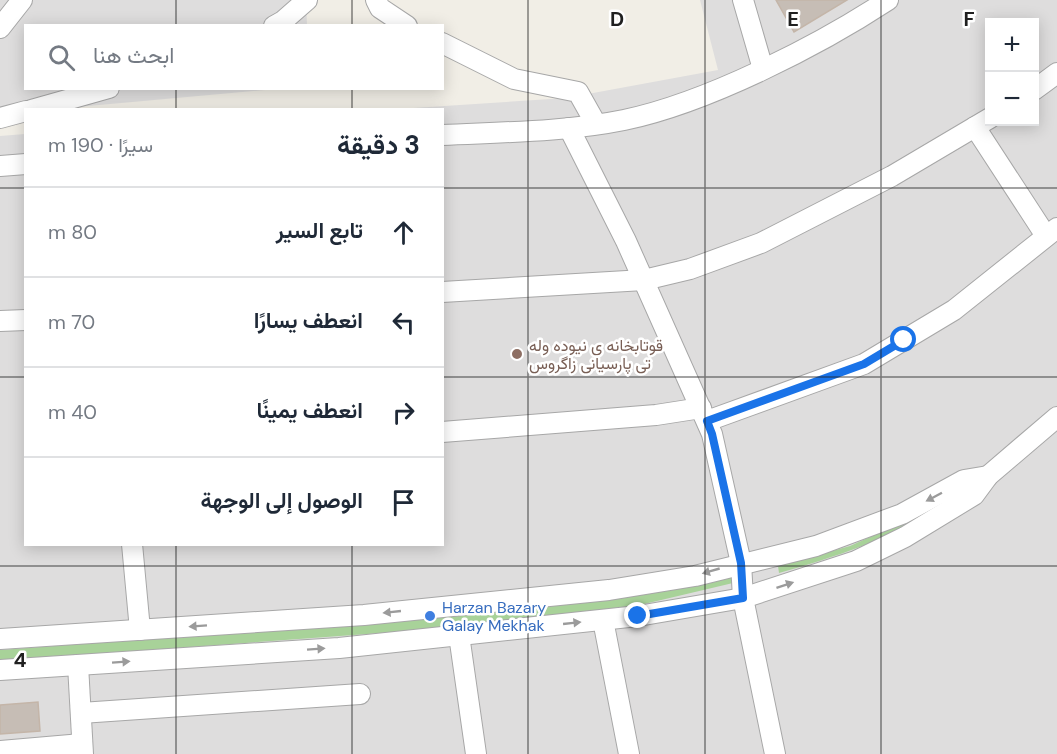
<!DOCTYPE html>
<html lang="ar">
<meta charset="utf-8">
<style>
body{margin:0;font-family:"DM Sans",Vazirmatn,sans-serif;background:#f6f6f7;color:#1f2937;direction:rtl}
.controls{position:absolute;right:18px;top:18px;display:grid;overflow:hidden;border-radius:0px;box-shadow:0 3px 15px #0003}
.controls button{width:54px;height:54px;display:grid;place-items:center;padding:0;border:0;border-bottom:2px solid #e0e1e3;background:#fff;color:#1f2937;font:30px sans-serif}
.stop{position:absolute;width:18px;height:18px;margin:-14px;border:4px solid #1a73e8;border-radius:50%;background:#fff}
.stop.end{background:#1a73e8;border-color:#fff;box-shadow:0 2px 6px #0008}
.list{margin:0;padding:0;list-style:none}
h2{display:flex;justify-content:space-between;align-items:center;height:78px;margin:0;padding:0 24px;font-size:26px}
h2 small{font-size:20px;font-weight:400;color:#747a83}
.list li{display:grid;grid-template-columns:39px 1fr auto;gap:18px;align-items:center;box-sizing:border-box;height:90px;padding:0 24px;border-top:2px solid #e0e1e3}
.list b{display:block;font-size:22px;white-space:nowrap}
.list em{font-size:20px;font-style:normal;color:#747a83}
.icon{flex:none;width:33px;height:33px;fill:none;stroke:currentColor;stroke-width:2;stroke-linecap:round;stroke-linejoin:round}
.map{position:relative;flex:none;width:1057px;height:754px;overflow:hidden;direction:ltr}
.search{position:absolute;background:#fff;box-shadow:0 3px 15px #0003;left:24px;top:24px;width:420px;height:66px;display:flex;align-items:center;gap:15px;box-sizing:border-box;padding:0 21px;border-radius:0px;color:#747a83;font-size:22px}
.panel{position:absolute;background:#fff;box-shadow:0 3px 15px #0003;left:24px;top:108px;width:420px;height:438px;border-radius:0px;direction:rtl}
.map>svg:first-child{display:block}
</style>
<div class="map">
<svg width="1057" height="754" viewBox="0 0 1057 754">
<rect width="100%" height="100%" fill="#f1eee6"/>
<g fill="#dedddd" fill-rule="evenodd">
<polygon points="0,0 306,0 307,25 26,26 26,88 276,89 0,114"/>
<path d="M 700,0 L 1057,0 L 1057,754 L 0,754 L 0,136 L 25,134 L 26,544 L 442,544 L 442,110 L 398,109 L 566,98 L 718,70 ZM 990,22 L 1034,22 L 1034,122 L 990,122 Z"/>
</g>
<g fill="#a8d299">
<path d="M 948,502 C 896,537 839,556 779,573 L 778,566 L 850,546 Z"/>
<polygon points="735,573 733,583 640,605 436,629 0,661 0,650 460,616 639,595"/>
</g>
<g fill="#c6bdb5" stroke="#c4b5a8" stroke-width="1.5">
<polygon points="776,0 847,0 794,32"/>
<polygon points="38,702 40,731 0,734 0,705"/>
</g>
<g fill="none" stroke-linecap="round" stroke-linejoin="round">
<g stroke="#a7a7a7" stroke-width="22">
<g id="minor">
<polyline points="376,0 380,8 407,26"/>
<polyline points="743,0 763,69"/>
<polyline points="274,26 283,21 307,0"/>
<polyline points="0,28 22,0"/>
<polyline points="442,43 514,79 578,92 596,124"/>
<polyline points="1034,90 1057,73"/>
<polyline points="31,110 109,88"/>
<polyline points="0,118 26,111"/>
<polyline points="975,127 1046,236"/>
<polyline points="569,128 626,241 712,434 741,563 743,598 775,754"/>
<path d="M 442,135 C 503,132 565,132 624,120 C 706,103 818,46 888,0"/>
<polyline points="0,166 26,164"/>
<polyline points="442,292 644,280 690,269 761,243 892,176 990,118"/>
<polyline points="0,321 26,320"/>
<polyline points="707,421 864,364 954,310 1057,228"/>
<polyline points="442,432 656,415 701,408"/>
<polyline points="132,544 140,630"/>
<polyline points="603,620 629,754"/>
<polyline points="459,635 476,754"/>
<polyline points="0,639 364,615 609,590 695,576 816,546 902,514 964,480 988,476"/>
<polyline points="78,665 83,754"/>
<polyline points="0,670 339,648 638,616 743,598 856,561 905,537 974,495 988,476 1057,417"/>
<polyline points="81,713 360,694"/>
<polyline points="0,751 82,744"/>
</g>
</g>
<use href="#minor" stroke="#fff" stroke-width="20"/>
</g>
<defs><path id="oneway-solid" d="M-6-.8H1V-3.2L6.5 0L1 3.2V.8H-6Z" transform="scale(1.5)"/></defs>
<g fill="#9b9b9b">
<use href="#oneway-solid" transform="translate(934 497) rotate(152)"/>
<use href="#oneway-solid" transform="translate(711 571) rotate(164)"/>
<use href="#oneway-solid" transform="translate(785 585) rotate(-18)"/>
<use href="#oneway-solid" transform="translate(392 612) rotate(174)"/>
<use href="#oneway-solid" transform="translate(572 623) rotate(-6)"/>
<use href="#oneway-solid" transform="translate(198 626) rotate(176)"/>
<use href="#oneway-solid" transform="translate(316 649) rotate(-4)"/>
<use href="#oneway-solid" transform="translate(121 662) rotate(-4)"/>
</g>
<g fill="none" stroke-linecap="round" stroke-linejoin="round">
<polyline stroke="#1a73e8" stroke-width="8" points="638,616 743,598 741,563 712,434 707,421 864,364 904,340"/>
</g>
<path fill="none" stroke="#202020" stroke-width="1.5" stroke-opacity="0.55" d="M 176,0 L 176,26M 352,0 L 352,26M 528,0 L 528,754M 705,0 L 705,754M 881,0 L 881,754M 176,88 L 176,110M 352,88 L 352,110M 0,188 L 26,188M 442,188 L 1057,188M 0,377 L 26,377M 442,377 L 1057,377M 176,544 L 176,754M 352,544 L 352,754M 0,566 L 1057,566"/>
<circle fill="#8d6e63" stroke="#fff" stroke-width="2" cx="517" cy="354" r="6"/>
<circle fill="#3f7fe0" stroke="#fff" stroke-width="2" cx="430" cy="616" r="6"/>
<g text-anchor="middle" stroke-width="5" stroke-linejoin="round" paint-order="stroke">
<g font-size="16" fill="#785e54" stroke="#fff" text-anchor="start">
<text x="529" y="351">قوتابخانه ی نیوده وله<tspan x="529" dy="18">تی پارسیانی زاگروس</tspan></text>
</g>
<g font-size="16" fill="#366cbe" stroke="#fff" text-anchor="start">
<text x="442" y="613">Harzan Bazary<tspan x="442" dy="18">Galay Mekhak</tspan></text>
</g>
</g>
<g font-size="20" text-anchor="middle" font-weight="bold" fill="#202020" stroke="#fff" stroke-width="5" stroke-linejoin="round" paint-order="stroke">
<text x="617" y="26">D</text>
<text x="793" y="26">E</text>
<text x="969" y="26">F</text>
<text x="20" y="667">4</text>
</g>
</svg>
<div class="controls">
<button>+</button>
<button>−</button>
</div>
<div class="stop" style="left:904px;top:340px"></div>
<div class="stop end" style="left:638px;top:616px"></div>
<div class="search"><svg class="icon" aria-label="search" viewBox="0 0 24 24"><circle cx="10" cy="10" r="6"/><path d="M15 15l6 6"/></svg>ابحث هنا</div>
<section class="panel">
<h2>3 دقيقة<small>سيرًا · 190 m</small></h2>
<ul class="list">
<li><svg class="icon" aria-label="ahead" viewBox="0 0 24 24"><path d="M12 20V5M6 11l6-6 6 6"/></svg><div><b>تابع السير</b></div><em>80 m</em></li>
<li><svg class="icon" aria-label="left" viewBox="0 0 24 24"><path d="M17 20v-9H6M10 6l-5 5 5 5"/></svg><div><b>انعطف يسارًا</b></div><em>70 m</em></li>
<li><svg class="icon" aria-label="right" viewBox="0 0 24 24"><path d="M7 20v-9h11M14 6l5 5-5 5"/></svg><div><b>انعطف يمينًا</b></div><em>40 m</em></li>
<li><svg class="icon" aria-label="arrive" viewBox="0 0 24 24"><path d="M6 21V4h12l-3 4 3 4H6"/></svg><div><b>الوصول إلى الوجهة</b></div></li>
</ul>
</section>
</div>
